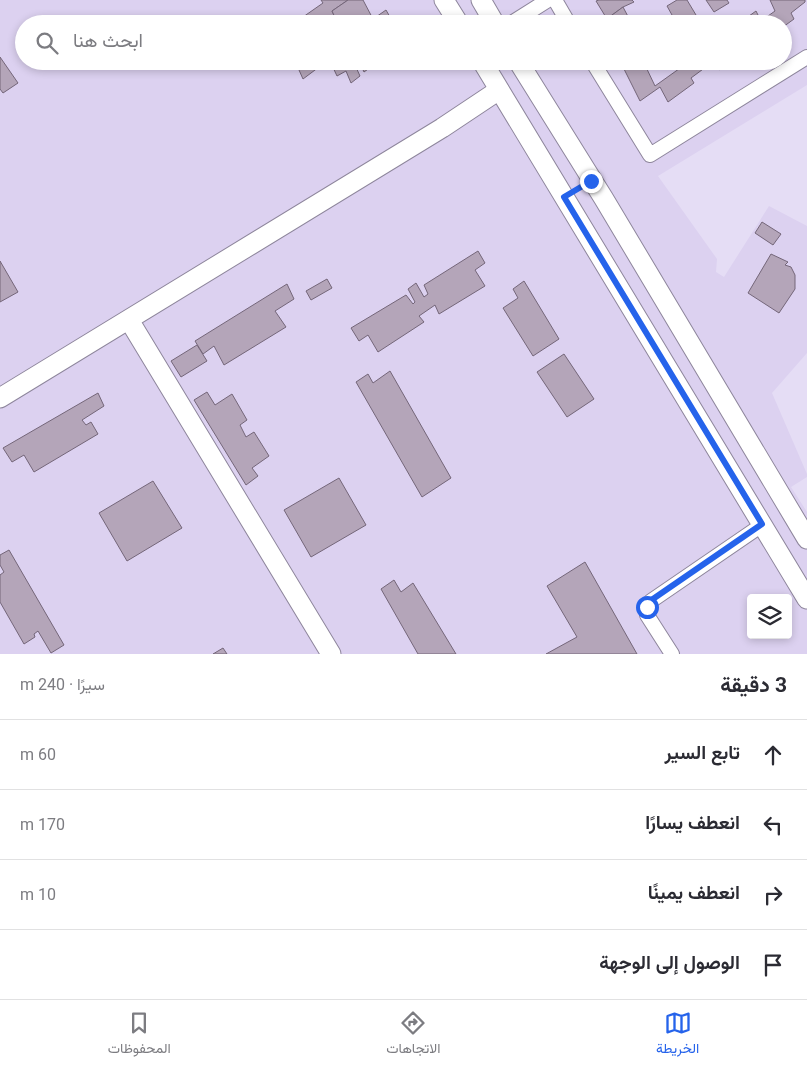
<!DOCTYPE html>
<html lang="ar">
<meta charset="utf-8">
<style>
body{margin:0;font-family:Roboto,Vazirmatn,sans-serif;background:#f7f7f7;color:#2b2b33;direction:rtl}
.controls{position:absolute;right:15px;bottom:15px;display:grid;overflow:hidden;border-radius:5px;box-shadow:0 2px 8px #0003}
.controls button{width:45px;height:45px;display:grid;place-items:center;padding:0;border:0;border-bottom:1px solid #e1e1e2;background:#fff;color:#2b2b33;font:25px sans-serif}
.stop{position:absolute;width:15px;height:15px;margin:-11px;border:4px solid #2563eb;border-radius:50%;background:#fff}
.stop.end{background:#2563eb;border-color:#fff;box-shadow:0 1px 5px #0008}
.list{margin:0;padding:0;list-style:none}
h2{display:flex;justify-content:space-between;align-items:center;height:65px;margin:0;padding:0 20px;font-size:21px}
h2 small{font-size:16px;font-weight:400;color:#7c7c81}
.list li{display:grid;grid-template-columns:32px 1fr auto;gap:15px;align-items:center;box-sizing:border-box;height:70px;padding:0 20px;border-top:1px solid #e1e1e2}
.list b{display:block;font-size:19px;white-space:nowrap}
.list em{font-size:16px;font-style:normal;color:#7c7c81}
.icon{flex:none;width:28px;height:28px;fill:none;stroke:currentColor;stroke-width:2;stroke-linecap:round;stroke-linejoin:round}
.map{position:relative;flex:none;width:807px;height:654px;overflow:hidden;direction:ltr}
.search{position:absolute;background:#fff;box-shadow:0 2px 8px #0003;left:15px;right:15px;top:15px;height:55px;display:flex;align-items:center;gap:12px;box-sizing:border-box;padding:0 18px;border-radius:28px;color:#7c7c81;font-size:19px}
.sheet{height:345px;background:#fff}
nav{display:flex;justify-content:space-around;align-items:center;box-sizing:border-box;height:70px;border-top:1px solid #e1e1e2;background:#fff;font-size:14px;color:#7c7c81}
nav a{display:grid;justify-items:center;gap:2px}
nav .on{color:#2563eb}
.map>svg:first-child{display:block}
</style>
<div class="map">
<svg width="807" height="654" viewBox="0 0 807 654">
<rect width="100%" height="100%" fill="#e5ddf5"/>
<path fill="#dcd1f0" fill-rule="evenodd" d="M 0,0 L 807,0 L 807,85 L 658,176 L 717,259 L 716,272 L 724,277 L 769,206 L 807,226 L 807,353 L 772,393 L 807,474 L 807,477 L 791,487 L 807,512 L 807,654 L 0,654 ZM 24,24 L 783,24 L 783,61 L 24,61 ZM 751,598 L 788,598 L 788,635 L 751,635 Z"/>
<g fill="#b4a5b9" stroke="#746679">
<polygon points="321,0 348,0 332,11 338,24 306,24 303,17 323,3"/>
<polygon points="348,0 363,0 373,19 386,10 394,24 338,24 332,11"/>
<polygon points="599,0 632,0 634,2 623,7 607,19 596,1"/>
<polygon points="677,0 687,0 699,20 693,24 677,24 667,6"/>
<polygon points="706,0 727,0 729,3 714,12"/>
<polygon points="770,0 805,0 805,2 791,13 794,19 783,27 783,24 738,24 756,11 761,21 775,11"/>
<polygon points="623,7 632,24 601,24 601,23"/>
<polygon points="0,57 18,83 3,93 0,89"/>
<polygon points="295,61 327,61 303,79"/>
<polygon points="330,61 379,61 364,72 359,61 355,65 360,76 351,83 346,71 337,76"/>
<polygon points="620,61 650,61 645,65 655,86 683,66 680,61 714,61 691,78 694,83 668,102 660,87 640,101"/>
<polygon points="715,61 730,61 719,70"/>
<polygon points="762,222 781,234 773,245 755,233"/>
<polygon points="478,251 485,263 475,270 485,286 439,314 435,305 419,316 424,322 378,352 368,335 359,341 351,328 406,295 413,304 415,302 408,289 416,283 424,297 428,294 424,285"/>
<polygon points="771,254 788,262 785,265 791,267 795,275 795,289 779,313 748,293"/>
<polygon points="0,261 18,292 0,302"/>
<polygon points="327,279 332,288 311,300 306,291"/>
<polygon points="524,281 559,339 533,356 503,308 518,298 513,289"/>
<polygon points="287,284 294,299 275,311 286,327 224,365 214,346 203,354 195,341"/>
<polygon points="197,345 207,361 181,377 171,361"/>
<polygon points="564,354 594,399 567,417 537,372"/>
<polygon points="390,371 451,478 422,497 356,382 368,374 373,383"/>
<polygon points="207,392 215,405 232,394 247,420 240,425 246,437 254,432 269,456 252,468 258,476 246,485 194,400"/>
<polygon points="98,393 104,406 82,420 86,425 91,422 98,434 34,472 24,455 12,462 3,448"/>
<polygon points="339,478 366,525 311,557 284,510"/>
<polygon points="153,481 182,528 127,561 99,513"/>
<polygon points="9,550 64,645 51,653 38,631 34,634 35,637 24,644 0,602 0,575 4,572 0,565 0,555"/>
<polygon points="585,562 637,654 546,654 577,637 547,586"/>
<polygon points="394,580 401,592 413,583 456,654 418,654 381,589"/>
<polygon points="223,648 227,654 213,654"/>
</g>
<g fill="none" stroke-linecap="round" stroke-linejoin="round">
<g stroke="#8e869c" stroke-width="16">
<g id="street">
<polyline points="555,0 569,24"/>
<polyline points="510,24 548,0"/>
<polyline points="592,61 650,155 807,57"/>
<polyline points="672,654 647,615 647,607 651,601 762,525"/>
</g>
</g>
<g stroke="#8e869c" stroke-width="21">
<g id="secondary">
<polyline points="444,0 459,24"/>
<polyline points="481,0 495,24"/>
<polyline points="482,61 807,599"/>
<polyline points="518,61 604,199 807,539"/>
<polyline points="129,320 331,654"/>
<polyline points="0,398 442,128 499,90"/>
</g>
</g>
<use href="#street" stroke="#fff" stroke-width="14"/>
<use href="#secondary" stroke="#fff" stroke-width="19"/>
</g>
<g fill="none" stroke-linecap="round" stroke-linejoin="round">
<polyline stroke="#2563eb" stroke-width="6" points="591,181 564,197 762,524 650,601 647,607"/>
</g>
</svg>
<div class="controls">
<button><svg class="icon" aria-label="layers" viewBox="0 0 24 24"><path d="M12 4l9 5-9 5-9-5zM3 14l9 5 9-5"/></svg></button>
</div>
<div class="stop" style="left:647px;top:607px"></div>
<div class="stop end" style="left:591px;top:181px"></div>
<div class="search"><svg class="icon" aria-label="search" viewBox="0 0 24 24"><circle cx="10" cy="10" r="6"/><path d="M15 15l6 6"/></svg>ابحث هنا</div>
</div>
<section class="sheet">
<h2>3 دقيقة<small>سيرًا · 240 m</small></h2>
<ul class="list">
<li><svg class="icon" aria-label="ahead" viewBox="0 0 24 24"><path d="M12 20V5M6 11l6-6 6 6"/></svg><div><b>تابع السير</b></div><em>60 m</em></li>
<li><svg class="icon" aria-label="left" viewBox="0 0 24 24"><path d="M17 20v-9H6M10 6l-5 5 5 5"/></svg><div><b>انعطف يسارًا</b></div><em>170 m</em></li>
<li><svg class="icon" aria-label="right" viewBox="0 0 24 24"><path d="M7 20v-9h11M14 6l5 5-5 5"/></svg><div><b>انعطف يمينًا</b></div><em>10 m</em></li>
<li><svg class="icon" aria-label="arrive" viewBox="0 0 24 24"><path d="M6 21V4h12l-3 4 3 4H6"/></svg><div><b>الوصول إلى الوجهة</b></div></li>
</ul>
</section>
<nav>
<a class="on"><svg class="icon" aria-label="map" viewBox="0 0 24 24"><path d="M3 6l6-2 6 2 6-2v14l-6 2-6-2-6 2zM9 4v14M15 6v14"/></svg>الخريطة</a>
<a><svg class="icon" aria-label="directions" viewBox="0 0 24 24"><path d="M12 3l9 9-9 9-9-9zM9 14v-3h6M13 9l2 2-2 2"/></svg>الاتجاهات</a>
<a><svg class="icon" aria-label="saved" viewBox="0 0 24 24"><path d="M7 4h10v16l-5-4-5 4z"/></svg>المحفوظات</a>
</nav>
